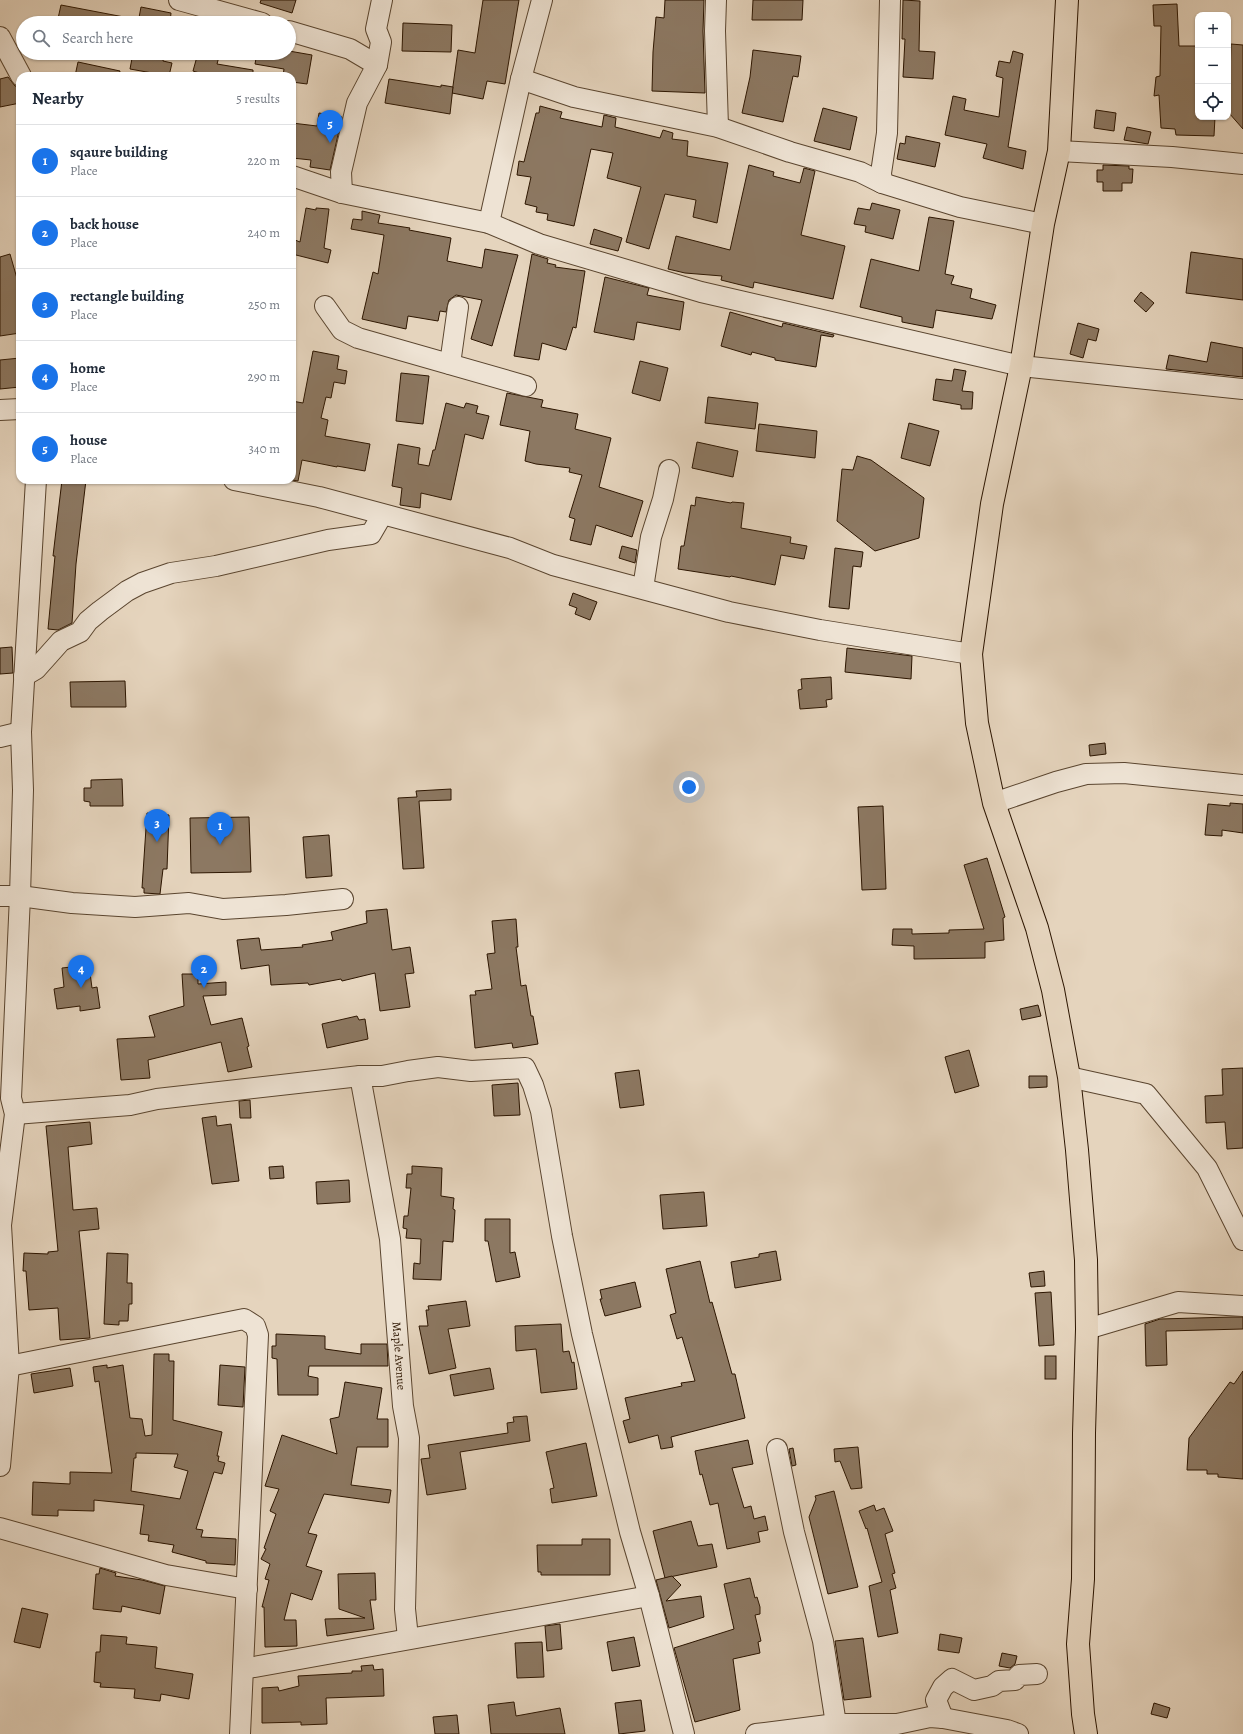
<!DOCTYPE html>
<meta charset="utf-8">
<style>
body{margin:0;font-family:Alegreya,serif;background:#f6f6f7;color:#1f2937}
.controls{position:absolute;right:12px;top:12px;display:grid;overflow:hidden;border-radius:8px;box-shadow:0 1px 3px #0004}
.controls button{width:36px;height:36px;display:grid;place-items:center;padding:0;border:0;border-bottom:1px solid #e0e1e3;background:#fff;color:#1f2937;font:20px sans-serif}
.you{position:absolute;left:689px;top:787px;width:14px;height:14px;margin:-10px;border:3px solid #fff;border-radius:50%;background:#1a73e8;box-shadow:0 0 0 6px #1a73e833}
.badge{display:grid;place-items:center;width:26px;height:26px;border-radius:50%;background:#1a73e8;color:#fff;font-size:13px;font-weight:700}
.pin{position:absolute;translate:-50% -33px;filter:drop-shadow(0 1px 2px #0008)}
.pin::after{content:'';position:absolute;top:21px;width:14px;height:12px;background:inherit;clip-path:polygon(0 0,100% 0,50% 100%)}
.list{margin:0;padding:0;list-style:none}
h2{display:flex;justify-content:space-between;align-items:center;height:52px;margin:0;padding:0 16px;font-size:17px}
h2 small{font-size:13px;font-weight:400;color:#747a83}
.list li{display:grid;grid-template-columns:26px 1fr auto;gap:12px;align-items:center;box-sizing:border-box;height:72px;padding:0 16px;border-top:1px solid #e0e1e3}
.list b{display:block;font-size:15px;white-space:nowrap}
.list p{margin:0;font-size:13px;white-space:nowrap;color:#747a83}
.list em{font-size:13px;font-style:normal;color:#747a83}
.icon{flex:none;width:22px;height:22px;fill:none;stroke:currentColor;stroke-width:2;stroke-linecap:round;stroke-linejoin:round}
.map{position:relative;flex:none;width:1243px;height:1734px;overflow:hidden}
.search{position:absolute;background:#fff;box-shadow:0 1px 3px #0004;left:16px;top:16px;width:280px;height:44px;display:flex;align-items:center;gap:10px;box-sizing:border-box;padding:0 14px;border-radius:22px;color:#747a83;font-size:15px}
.panel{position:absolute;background:#fff;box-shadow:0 1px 3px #0004;left:16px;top:72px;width:280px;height:412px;border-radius:12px}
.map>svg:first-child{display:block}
</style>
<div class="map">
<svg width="1243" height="1734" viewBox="0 0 1243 1734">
<rect width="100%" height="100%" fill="#e5d4bd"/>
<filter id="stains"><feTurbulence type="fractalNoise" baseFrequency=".005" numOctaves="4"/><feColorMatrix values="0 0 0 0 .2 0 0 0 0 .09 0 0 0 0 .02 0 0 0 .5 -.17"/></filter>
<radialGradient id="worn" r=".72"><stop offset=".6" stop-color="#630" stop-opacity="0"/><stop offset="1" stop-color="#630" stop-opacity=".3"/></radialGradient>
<g fill="#8c7862" stroke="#2c1500" fill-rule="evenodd">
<polygon points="261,0 296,0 292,13 260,3"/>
<polygon points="483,0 519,0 505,84 487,81 483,99 452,93 458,50 475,53"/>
<polygon points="665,0 704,0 703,31 705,93 652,91 653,52 656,17 664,18"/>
<polygon points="753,0 803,0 802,20 752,20"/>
<polygon points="903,0 920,1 919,51 935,52 933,79 903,77 905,39 902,39"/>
<polygon points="1177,4 1179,46 1198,46 1198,117 1215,117 1214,136 1176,135 1175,129 1161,128 1159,95 1154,96 1156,77 1160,76 1161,26 1154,26 1153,5"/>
<polygon points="61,5 124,17 124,23 57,23"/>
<polygon points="141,7 171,13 170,23 138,23"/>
<polygon points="403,23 452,25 451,52 402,51"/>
<polygon points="1231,44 1243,45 1243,129 1229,113"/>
<polygon points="753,50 801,56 798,77 793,76 783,122 742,113 750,77"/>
<polygon points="289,51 312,55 307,84 292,82 292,76 283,76 284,69 255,64 257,53 289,53"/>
<polygon points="1013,51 1023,54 1008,147 1026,151 1023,169 983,158 987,144 945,135 953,96 966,99 964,110 999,117 1003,78 996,76 999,61 1010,63"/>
<polygon points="133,53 164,53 163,61 172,63 169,76 130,69"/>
<polygon points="198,53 220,53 217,64 253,70 253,76 209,76 193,71"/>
<polygon points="78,62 120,71 119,76 75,76"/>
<polygon points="8,77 15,86 20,87 20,103 0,107 0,79"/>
<polygon points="389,79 441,87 441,85 453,87 450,114 385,103"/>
<polygon points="540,106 562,112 560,118 602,127 604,115 616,118 615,127 660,138 663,130 673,133 672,139 688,141 687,156 728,163 717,223 693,217 696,200 665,194 649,249 626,242 641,187 607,178 613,153 591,149 574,226 547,220 548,214 536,212 537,207 525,204 531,177 517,175 519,161 524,162 536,113 539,113"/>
<polygon points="823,108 857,117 850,150 814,141"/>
<polygon points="1096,110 1116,113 1114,131 1094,128"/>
<polygon points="319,113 342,117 330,170 310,167 311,160 292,158 292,123 317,126"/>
<polygon points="1127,127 1151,132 1148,144 1124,140"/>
<polygon points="906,136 940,143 935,167 897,159 900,143 905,144"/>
<polygon points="749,165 774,172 773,176 800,183 804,168 815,171 801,235 845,246 833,299 754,282 753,288 721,280 722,276 685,273 668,269 676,236 730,250"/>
<polygon points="1103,165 1129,166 1129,169 1133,169 1132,183 1122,183 1122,191 1103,191 1103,182 1097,182 1097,170 1103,170"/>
<polygon points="872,203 900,210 893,239 865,232 866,226 854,224 858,208 870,210"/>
<polygon points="306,208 316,210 316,208 329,209 324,248 331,250 328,263 292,254 295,240 300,242"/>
<polygon points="362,211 380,215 378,223 410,228 409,230 451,238 447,261 482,268 485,249 518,255 492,346 471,339 482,300 456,295 449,300 446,312 440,311 438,321 408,316 406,329 362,319 373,272 378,274 384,235 351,229 353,219 362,220"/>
<polygon points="929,217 954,221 945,274 954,276 951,284 972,289 970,298 996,305 992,319 936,310 933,328 902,322 902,317 860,307 871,259 919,271"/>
<polygon points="594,229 622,238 618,251 590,244"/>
<polygon points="1191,252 1243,259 1243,300 1186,293"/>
<polygon points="10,254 20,289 20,333 0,336 0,257"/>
<polygon points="532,254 548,259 547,263 556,265 555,267 585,271 576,328 573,327 566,350 542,343 539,360 514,356"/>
<polygon points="605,277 649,288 647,295 684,302 680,330 637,322 634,340 594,332"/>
<polygon points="1141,292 1154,303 1146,312 1134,301"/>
<polygon points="730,312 782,327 783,323 834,335 833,337 821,335 816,367 775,360 775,358 752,352 751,355 721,346"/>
<polygon points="1078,323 1099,329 1096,341 1088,339 1083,358 1070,354"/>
<polygon points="1211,342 1243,348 1243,377 1166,369 1169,355 1207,362"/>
<polygon points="313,351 339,356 337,369 347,371 345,384 334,382 331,398 326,397 321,418 328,420 325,436 370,444 365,471 337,466 337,467 302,460 298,481 292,480 292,401 303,403"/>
<polygon points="20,358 20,387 0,389 0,360"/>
<polygon points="640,361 668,368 660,401 632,393"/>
<polygon points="954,369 966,371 962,391 973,392 972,409 961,409 961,405 933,400 936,379 952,381"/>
<polygon points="401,373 429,376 423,424 396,421"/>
<polygon points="507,393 543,400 541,407 578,414 575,429 611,438 599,487 643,501 632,537 596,525 591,545 570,540 575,519 569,517 582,475 569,472 570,468 536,464 525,461 530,431 500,425"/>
<polygon points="708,397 758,403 755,429 705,423"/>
<polygon points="446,403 464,408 466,403 478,406 476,413 489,416 483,439 465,434 451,500 421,493 420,508 400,505 402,488 392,486 398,444 420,448 418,464 429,466 433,450 435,450"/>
<polygon points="909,423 939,431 930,466 901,458"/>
<polygon points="759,424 817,431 815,458 756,451"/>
<polygon points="697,442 738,451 733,477 692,468"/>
<polygon points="857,456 871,460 924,498 919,538 875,551 837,521 842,469 853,470"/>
<polygon points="62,480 86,480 76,564 72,623 58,630 48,629 55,556 53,556"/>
<polygon points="696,497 731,503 732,502 744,503 741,528 791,537 790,543 807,546 804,559 781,555 775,585 731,576 730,577 678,569 681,546 684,546 691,505 695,506"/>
<polygon points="622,546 637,550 635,563 619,558"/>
<polygon points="835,548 863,552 861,567 853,566 849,609 829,607"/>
<polygon points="573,593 597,602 590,620 575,614 577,608 569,605"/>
<polygon points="12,647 13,673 0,674 0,648"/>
<polygon points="847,648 912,656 911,679 845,672"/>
<polygon points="831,677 832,699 826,700 827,707 800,709 798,690 802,689 801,679"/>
<polygon points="125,681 126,707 71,707 70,682"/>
<polygon points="1105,743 1106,754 1090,756 1089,745"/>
<polygon points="122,779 123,806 90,806 90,802 84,801 84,788 91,788 91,780"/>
<polygon points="451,789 451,800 419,801 424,868 403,869 398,798 417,797 416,791"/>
<polygon points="1230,803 1243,804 1243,833 1222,830 1222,836 1205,835 1208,804 1230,806"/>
<polygon points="883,806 886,889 862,890 858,807"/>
<polygon points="147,813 169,815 167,869 163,869 160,894 144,893 144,888 142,888"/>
<polygon points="249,817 251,872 191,873 190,818"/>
<polygon points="329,835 332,876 306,878 303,837"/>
<polygon points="987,858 1005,917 1003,918 1004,940 985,942 985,958 914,959 914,946 892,945 893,929 912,929 912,934 949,933 949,930 984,929 964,865"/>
<polygon points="387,909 392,950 410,947 414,973 405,974 410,1007 380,1011 375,973 342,981 341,979 309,985 308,983 271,985 269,965 241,969 237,940 259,938 261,950 303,947 302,945 333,940 331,932 367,923 366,911"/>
<polygon points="516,919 518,947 516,947 521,986 526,985 531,1016 533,1016 538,1044 513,1048 512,1043 475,1048 470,995 476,995 475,991 492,989 487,954 495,953 492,921"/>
<polygon points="89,965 92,988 97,987 100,1008 80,1011 80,1006 57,1009 54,989 64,987 62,968"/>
<polygon points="182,974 198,974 198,984 226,982 226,995 203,996 211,1025 242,1018 249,1046 247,1047 252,1067 228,1072 221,1042 148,1060 150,1078 121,1080 117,1039 155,1037 149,1016 184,1006"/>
<polygon points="1038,1005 1041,1016 1022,1020 1020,1009"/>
<polygon points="357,1016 359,1020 365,1019 368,1039 327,1048 322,1024"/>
<polygon points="969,1050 979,1086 955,1093 945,1057"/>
<polygon points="1243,1068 1243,1148 1227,1149 1225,1122 1206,1123 1205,1096 1223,1095 1222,1069"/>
<polygon points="639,1070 644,1105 620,1108 615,1073"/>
<polygon points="1029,1076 1047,1076 1047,1087 1029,1088"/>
<polygon points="518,1083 520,1115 494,1116 492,1085"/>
<polygon points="250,1100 251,1118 240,1118 239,1101"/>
<polygon points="216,1116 217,1126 231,1124 239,1181 212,1184 202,1118"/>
<polygon points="90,1122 92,1144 68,1147 73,1210 97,1208 99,1229 79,1231 90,1338 60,1340 58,1308 29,1310 26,1271 23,1271 24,1253 48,1254 48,1252 58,1251 46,1126"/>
<polygon points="283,1166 284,1178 270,1179 269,1167"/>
<polygon points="412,1166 442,1168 441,1196 454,1198 453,1209 455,1210 453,1242 443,1241 441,1280 413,1279 414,1263 420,1264 421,1239 406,1238 407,1229 403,1228 404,1216 408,1216 411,1188 406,1188 407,1174 412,1174"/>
<polygon points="349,1180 350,1202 317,1204 316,1182"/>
<polygon points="704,1192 707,1226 663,1229 660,1195"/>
<polygon points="485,1219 510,1219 510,1253 515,1252 520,1277 496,1282 488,1241 485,1241"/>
<polygon points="776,1251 781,1280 735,1288 731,1262 759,1257 759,1254"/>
<polygon points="107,1253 128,1254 127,1283 132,1283 132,1304 129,1304 128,1321 119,1321 119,1325 104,1324"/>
<polygon points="700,1261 710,1303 712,1302 732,1374 735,1374 745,1418 671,1437 673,1447 661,1449 658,1435 629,1443 623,1421 630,1419 625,1398 682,1386 681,1383 695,1381 682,1337 677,1339 670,1315 676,1313 666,1269"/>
<polygon points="1044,1271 1045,1286 1031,1287 1029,1273"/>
<polygon points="635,1282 641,1307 605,1316 600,1299 602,1299 600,1290"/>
<polygon points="1051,1292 1054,1345 1039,1346 1035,1293"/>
<polygon points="466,1301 470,1326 448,1329 456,1368 429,1374 419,1326 428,1326 426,1310 429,1310 428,1306"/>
<polygon points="1232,1317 1243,1317 1243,1329 1166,1331 1167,1365 1146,1366 1145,1324 1160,1319"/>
<polygon points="561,1324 563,1352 569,1351 572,1363 574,1362 577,1389 541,1393 536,1349 516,1351 515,1326"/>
<polygon points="276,1334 325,1336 325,1349 361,1354 361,1344 387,1344 388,1366 309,1366 308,1376 318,1378 318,1395 278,1395 277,1359 272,1358 272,1346 276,1346"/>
<path d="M 154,1354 L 169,1354 L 169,1361 L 174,1361 L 173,1420 L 222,1432 L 217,1456 L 219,1456 L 218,1461 L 225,1463 L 222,1474 L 214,1472 L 196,1529 L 203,1530 L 201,1537 L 236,1539 L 235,1565 L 206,1563 L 206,1561 L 172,1552 L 174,1545 L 148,1541 L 149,1535 L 140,1534 L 144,1505 L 94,1500 L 94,1511 L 58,1510 L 58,1516 L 32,1515 L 33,1482 L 70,1484 L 70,1472 L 112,1473 L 99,1381 L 95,1382 L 93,1367 L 107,1365 L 107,1368 L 123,1365 L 130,1418 L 142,1419 L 145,1436 L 152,1435 ZM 136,1453 L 178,1454 L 174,1467 L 188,1471 L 180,1499 L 131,1491 L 134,1458 L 136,1458 Z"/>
<rect x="1045" y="1356" width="11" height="23"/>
<polygon points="220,1365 245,1367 243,1407 218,1405"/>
<polygon points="70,1368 73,1386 34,1393 31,1374"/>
<polygon points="490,1368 494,1389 454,1396 450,1375"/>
<polygon points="1243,1371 1243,1479 1218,1477 1218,1474 1207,1474 1207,1470 1187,1470 1189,1438 1230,1382 1234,1384"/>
<polygon points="345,1382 382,1388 377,1419 388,1419 388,1447 357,1447 351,1485 391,1490 389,1503 324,1494 308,1533 317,1535 306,1566 322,1571 312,1600 291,1593 284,1620 296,1620 297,1646 265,1647 264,1607 262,1607 269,1580 265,1579 270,1564 261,1559 266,1549 264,1548 276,1514 270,1511 279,1489 265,1486 282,1435 337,1454 330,1419 339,1417"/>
<polygon points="527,1416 530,1441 460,1452 466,1489 427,1495 421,1459 430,1458 428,1445 508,1433 507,1423 514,1422 513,1417"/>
<polygon points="748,1440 753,1464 732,1468 744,1508 751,1506 754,1519 765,1516 768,1530 758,1532 760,1542 727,1549 718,1503 710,1505 702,1474 700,1475 695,1451"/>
<polygon points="586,1443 597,1496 552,1503 550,1489 554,1488 546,1452"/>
<polygon points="858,1447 862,1488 851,1489 840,1461 835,1462 834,1449"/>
<polygon points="793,1448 796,1465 792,1466 789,1449"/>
<polygon points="834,1491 858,1587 828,1594 809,1517 816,1499 815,1496"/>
<polygon points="874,1505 876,1511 884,1508 893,1531 885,1534 895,1573 892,1574 896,1588 890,1590 898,1633 878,1637 869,1586 882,1582 867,1528 866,1529 859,1511"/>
<polygon points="691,1521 698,1546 712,1544 717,1567 665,1578 653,1531"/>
<polygon points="582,1539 610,1539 610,1575 541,1575 541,1572 538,1572 537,1545 582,1545"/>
<polygon points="100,1568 116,1573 115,1576 142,1580 165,1586 160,1614 122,1606 121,1612 93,1609 96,1574 99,1574"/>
<polygon points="375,1573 376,1600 370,1600 374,1629 327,1636 325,1619 365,1618 339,1609 338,1574"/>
<polygon points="672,1576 681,1585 666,1601 701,1596 704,1617 669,1628 656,1580"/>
<polygon points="750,1578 755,1598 757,1597 760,1607 760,1614 755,1615 761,1641 758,1642 760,1653 733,1659 740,1710 695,1722 674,1648 734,1629 724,1584"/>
<polygon points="22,1608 48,1614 40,1648 14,1642"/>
<polygon points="560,1624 562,1649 547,1651 545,1626"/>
<polygon points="940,1634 962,1638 959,1653 938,1650"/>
<polygon points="101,1635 127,1637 126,1644 157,1647 155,1668 193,1674 189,1699 161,1694 160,1701 134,1698 135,1689 100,1687 101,1683 94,1682 96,1652 100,1652"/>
<polygon points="634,1637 640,1666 612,1671 607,1642"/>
<polygon points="863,1638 871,1697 844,1700 835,1641"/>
<polygon points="542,1642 544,1677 517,1678 515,1643"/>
<polygon points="1002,1653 1017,1656 1015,1664 1010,1668 999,1666"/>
<polygon points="373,1665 374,1670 383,1669 384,1696 326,1698 327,1724 301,1725 301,1722 262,1723 262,1688 278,1687 279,1691 299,1686 298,1676 352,1673 352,1671 362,1671 361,1666"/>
<polygon points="641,1700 645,1731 619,1734 615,1703"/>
<polygon points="514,1702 516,1716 560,1708 565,1734 491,1734 488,1705"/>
<polygon points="1154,1703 1170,1708 1167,1718 1151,1714"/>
<polygon points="457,1715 459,1734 435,1734 433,1717"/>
</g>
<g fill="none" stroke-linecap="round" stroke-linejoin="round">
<g stroke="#5a452f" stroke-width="22">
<g id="minor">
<polyline points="179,0 262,23"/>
<polyline points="716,0 715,31 718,127"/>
<polyline points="289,31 350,49 377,65"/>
<polyline points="0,37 21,76"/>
<polyline points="521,79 574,97 718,127 790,152 860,172 882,183 960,207 1043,224"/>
<polyline points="1059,151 1172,157 1243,164"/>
<polyline points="292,176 342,193 489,223 539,244 701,292 1021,366 1243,389"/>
<polyline points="882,183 881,173 887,133 890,0"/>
<polyline points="342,193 341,172 357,103 377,65 381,42 376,29 382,0"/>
<polyline points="489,223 521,79 542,0"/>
<polyline points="325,306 342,330 358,338 526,386"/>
<polyline points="450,364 458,307"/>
<polyline points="0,410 20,409"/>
<polyline points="234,480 319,497 510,548 553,565 729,612 820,630 971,654"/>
<polyline points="643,588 651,537 663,499 669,470"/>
<polyline points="24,676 36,669 61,641 80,632 88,621 100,611 127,591 142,583 171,573 216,566 328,540 371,534 382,515"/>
<polyline points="0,737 21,732"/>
<polyline points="994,803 1056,782 1086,774 1124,773 1243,785"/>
<polyline points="0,896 20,896 72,903 135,907 189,903 223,909 286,905 343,899"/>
<path id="s1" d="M 360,1076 L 390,1239 L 403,1406 L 409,1438 L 405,1609 L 408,1638"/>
<polyline points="1069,1077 1146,1094 1207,1168 1243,1240"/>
<polyline points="15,1114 130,1105 157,1099 360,1076 382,1076 408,1071 438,1067 471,1071 525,1068 533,1085 541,1111 562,1236 582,1334 630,1532 649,1596 684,1734"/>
<polyline points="1087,1329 1178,1302 1243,1306"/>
<polyline points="9,1366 244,1319 255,1326 258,1335 240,1734"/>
<polyline points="777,1449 794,1532 823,1641 836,1724"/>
<polyline points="0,1466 9,1366 1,1225 15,1114 11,1098 20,896 23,790 21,732 36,480"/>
<polyline points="0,1528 166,1575 247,1589"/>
<polyline points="243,1669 649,1596"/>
<polyline points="943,1718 936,1700 943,1687 952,1679 974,1690 992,1686 999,1681 1015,1680 1019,1675 1037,1674"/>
<polyline points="756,1734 836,1724 897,1724 930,1717 943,1718 1007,1730 1018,1734"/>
</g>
</g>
<g stroke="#2c1500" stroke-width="24">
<polyline id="major" points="1067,0 1059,151 1043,224 1021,366 992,504 971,654 977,723 994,803 1037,928 1053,990 1069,1077 1077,1150 1086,1260 1087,1329 1084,1433 1083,1579 1078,1644 1083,1714 1086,1734"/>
</g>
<use href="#minor" stroke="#eee3d4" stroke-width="20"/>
<use href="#major" stroke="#e5d4bd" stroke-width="22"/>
</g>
<g text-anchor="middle" stroke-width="3" stroke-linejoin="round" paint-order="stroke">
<g font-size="12" fill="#2c1500" stroke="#eee3d4">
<text dy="4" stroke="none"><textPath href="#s1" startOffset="283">Maple Avenue</textPath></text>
</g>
</g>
<rect width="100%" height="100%" filter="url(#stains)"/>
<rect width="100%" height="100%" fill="url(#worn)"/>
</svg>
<div class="controls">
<button>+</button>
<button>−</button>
<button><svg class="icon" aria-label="locate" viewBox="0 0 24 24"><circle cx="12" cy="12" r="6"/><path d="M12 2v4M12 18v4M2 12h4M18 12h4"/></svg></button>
</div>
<div class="you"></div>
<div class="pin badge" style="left:220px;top:845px">1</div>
<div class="pin badge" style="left:204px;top:988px">2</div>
<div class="pin badge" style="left:157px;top:842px">3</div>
<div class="pin badge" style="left:81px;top:988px">4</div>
<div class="pin badge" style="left:330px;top:143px">5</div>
<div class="search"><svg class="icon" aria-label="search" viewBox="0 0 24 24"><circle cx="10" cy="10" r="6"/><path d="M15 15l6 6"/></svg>Search here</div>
<section class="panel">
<h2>Nearby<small>5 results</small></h2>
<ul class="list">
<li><span class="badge">1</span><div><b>sqaure building</b><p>Place</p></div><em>220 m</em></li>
<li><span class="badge">2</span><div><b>back house</b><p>Place</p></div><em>240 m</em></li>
<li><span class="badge">3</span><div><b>rectangle building</b><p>Place</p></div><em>250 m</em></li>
<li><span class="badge">4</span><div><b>home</b><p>Place</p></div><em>290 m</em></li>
<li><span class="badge">5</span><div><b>house</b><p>Place</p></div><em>340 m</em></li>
</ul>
</section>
</div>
